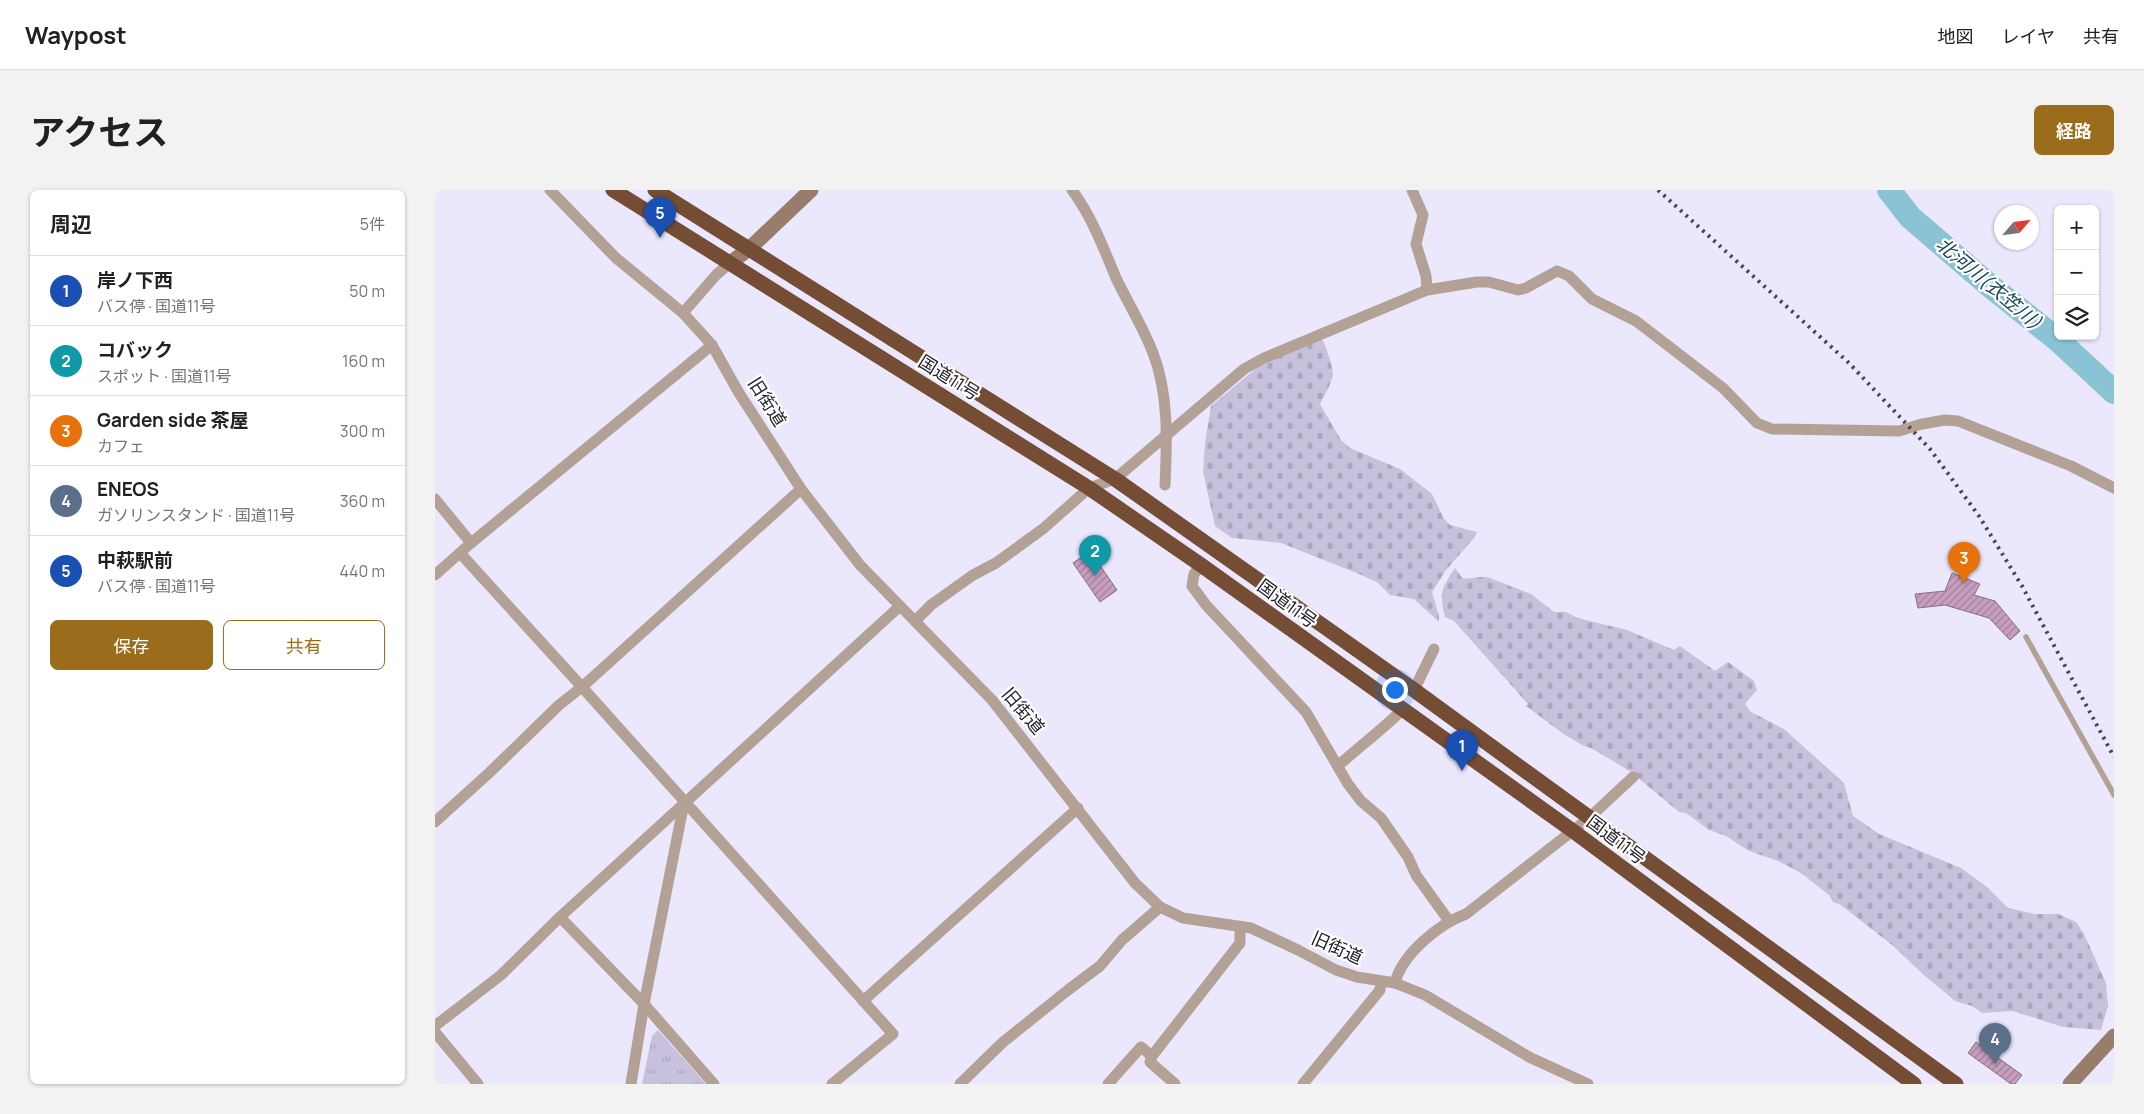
<!DOCTYPE html>
<html lang="ja">
<meta charset="utf-8">
<style>
body{margin:0;font-family:Manrope,"Noto Sans JP",sans-serif;background:#f2f2f2;color:#202124}
.controls{position:absolute;right:15px;top:15px;display:grid;overflow:hidden;border-radius:8px;box-shadow:0 1px 4px #0004}
.controls button{width:45px;height:45px;display:grid;place-items:center;padding:0;border:0;border-bottom:1px solid #e0e0e0;background:#fff;color:#202124;font:25px sans-serif}
.compass{position:absolute;left:1559px;top:15px;width:45px;height:45px;border-radius:50%;background:#fff;box-shadow:0 1px 4px #0004;rotate:62deg}
.you{position:absolute;left:959px;top:499px;width:18px;height:18px;margin:-12px;border:4px solid #fff;border-radius:50%;background:#1a73e8;box-shadow:0 0 0 8px #1a73e833}
.badge{display:grid;place-items:center;width:32px;height:32px;border-radius:50%;background:#9a6c1c;color:#fff;font-size:16px;font-weight:700}
.pin{position:absolute;translate:-50% -41px;filter:drop-shadow(0 1px 2px #0008)}
.pin::after{content:'';position:absolute;top:26px;width:18px;height:15px;background:inherit;clip-path:polygon(0 0,100% 0,50% 100%)}
.list{margin:0;padding:0;list-style:none}
h2{display:flex;justify-content:space-between;align-items:center;height:65px;margin:0;padding:0 20px;font-size:21px}
h2 small{font-size:16px;font-weight:400;color:#757577}
.list li{display:grid;grid-template-columns:32px 1fr auto;gap:15px;align-items:center;box-sizing:border-box;height:70px;padding:0 20px;border-top:1px solid #e0e0e0}
.list b{display:block;font-size:19px;white-space:nowrap}
.list p{margin:0;font-size:16px;white-space:nowrap;color:#757577}
.list em{font-size:16px;font-style:normal;color:#757577}
.actions{display:flex;gap:10px;padding:15px 20px}
.actions a{flex:1;padding:11px 0;border:1px solid #9a6c1c;border-radius:8px;text-align:center;font-size:18px;color:#9a6c1c}
.actions .main{background:#9a6c1c;color:#fff}
.icon{flex:none;width:28px;height:28px;fill:none;stroke:currentColor;stroke-width:2;stroke-linecap:round;stroke-linejoin:round}
.map{position:relative;flex:none;width:1679px;height:894px;overflow:hidden;border-radius:8px}
header{display:flex;align-items:center;gap:30px;box-sizing:border-box;height:70px;padding:0 25px;background:#fff;border-bottom:1px solid #e0e0e0}
header strong{font-size:24px}
nav{display:flex;gap:28px;margin-inline-start:auto;font-size:18px}
.intro{display:flex;align-items:center;justify-content:space-between;box-sizing:border-box;height:120px;padding:0 30px}
h1{margin:0;font-size:35px}
.button{padding:12px 22px;border-radius:8px;background:#9a6c1c;color:#fff;font-size:18px;font-weight:700}
main{display:flex;gap:30px;padding:0 30px}
aside{flex:1;background:#fff;border-radius:8px;box-shadow:0 1px 4px #0004}
.map>svg:first-child{display:block}
</style>
<header>
<strong>Waypost</strong>
<nav><a>地図</a><a>レイヤ</a><a>共有</a></nav>
</header>
<div class="intro"><h1>アクセス</h1><a class="button">経路</a></div>
<main>
<aside>
<h2>周辺<small>5件</small></h2>
<ul class="list">
<li><span class="badge" style="background:#1a4fb4">1</span><div><b>岸ノ下西</b><p>バス停 · 国道11号</p></div><em>50 m</em></li>
<li><span class="badge" style="background:#0f9aa8">2</span><div><b>コバック</b><p>スポット · 国道11号</p></div><em>160 m</em></li>
<li><span class="badge" style="background:#e8710a">3</span><div><b>Garden side 茶屋</b><p>カフェ</p></div><em>300 m</em></li>
<li><span class="badge" style="background:#5c6f8a">4</span><div><b>ENEOS</b><p>ガソリンスタンド · 国道11号</p></div><em>360 m</em></li>
<li><span class="badge" style="background:#1a4fb4">5</span><div><b>中萩駅前</b><p>バス停 · 国道11号</p></div><em>440 m</em></li>
</ul>
<div class="actions"><a class="main">保存</a><a>共有</a></div>
</aside>
<div class="map">
<svg width="1679" height="894" viewBox="0 0 1679 894">
<defs>
<pattern id="grass-tufts" width="24" height="20" patternUnits="userSpaceOnUse" patternTransform="scale(1.25)"><rect width="24" height="20" fill="#c7c1de"/><path d="M3 7l-1-3M5 7V3M7 7l1-3M15 17l-1-3M17 17v-4M19 17l1-3" fill="none" stroke="#aba6be"/></pattern>
<pattern id="cemetery-stones" width="16" height="16" patternUnits="userSpaceOnUse" patternTransform="scale(1.25)"><rect width="16" height="16" fill="#c7c1de"/><path d="M2 7V4a2 2 0 0 1 4 0v3zM10 15v-3a2 2 0 0 1 4 0v3z" fill="#aba6be"/></pattern>
<pattern id="building-hatch" width="6" height="6" patternUnits="userSpaceOnUse" patternTransform="scale(1.25)"><rect width="6" height="6" fill="#c79ebe"/><path d="M-1 1l2-2M0 6l6-6M5 7l2-2" fill="none" stroke="#a1809a"/></pattern>
</defs>
<rect width="100%" height="100%" fill="#ebe7fc"/>
<polygon fill="url(#grass-tufts)" points="223,840 271,894 207,894 217,846"/>
<g fill="url(#cemetery-stones)">
<path d="M 887,149 C 891,156 898,177 898,184 C 897,193 889,206 885,214 L 906,250 L 915,258 L 965,279 L 997,304 L 1009,329 L 1015,335 L 1042,342 L 1039,348 L 1011,380 L 997,402 L 1004,426 L 1004,432 L 979,409 L 955,405 L 942,392 L 924,384 L 846,353 L 797,348 L 780,336 L 768,282 L 770,253 L 776,216 L 825,175 Z"/>
<path d="M 1020,378 L 1027,388 C 1036,390 1043,386 1052,387 L 1096,404 L 1119,422 L 1131,422 L 1143,428 L 1192,440 L 1239,460 L 1245,456 L 1280,481 L 1293,472 L 1319,491 L 1322,500 L 1310,514 L 1316,522 L 1349,539 L 1409,593 L 1418,626 L 1444,644 L 1526,678 L 1552,697 L 1573,718 L 1600,724 L 1623,724 L 1641,732 L 1649,744 L 1671,793 L 1673,816 L 1666,840 L 1628,837 L 1578,821 L 1547,823 L 1537,816 L 1520,811 L 1489,785 L 1457,755 L 1406,715 L 1398,712 L 1394,705 L 1366,683 L 1343,671 L 1314,661 L 1291,646 L 1274,640 L 1251,623 L 1244,622 L 1196,582 L 1158,559 L 1147,555 L 1130,545 L 1091,516 L 1093,514 L 1019,431 L 1010,427 C 1004,403 1006,399 1020,378 Z"/>
</g>
<g fill="none" stroke-linecap="round" stroke-linejoin="round">
<polyline stroke="#89c3d4" stroke-width="24" points="1454,0 1475,27 1554,95 1624,151 1679,202"/>
</g>
<g fill="url(#building-hatch)" stroke="#857180">
<polygon points="655,361 682,400 665,412 638,373"/>
<polygon points="1517,383 1545,394 1539,405 1560,411 1585,441 1575,450 1554,428 1510,415 1483,418 1480,404 1510,401"/>
<polygon points="1541,852 1587,885 1580,894 1576,894 1533,863"/>
</g>
<g fill="none" stroke-linecap="round" stroke-linejoin="round">
<polyline stroke="#b4a195" stroke-width="5.5" points="1591,447 1679,605"/>
<g stroke="#b4a195" stroke-width="11">
<polyline points="115,0 181,68 248,123 277,155 304,203 366,299 425,375 557,510 700,693 725,717 748,728 816,738 863,760 901,780 922,787 960,793 990,805 1094,867 1153,894"/>
<path d="M 637,0 C 657,27 668,57 681,88 C 693,113 708,137 718,163 C 734,204 732,252 730,295"/>
<polyline points="977,0 988,25 981,54 991,86 992,100"/>
<polyline points="248,123 281,85 295,73"/>
<polyline points="0,309 36,353"/>
<polyline points="25,363 147,497 366,299"/>
<polyline points="766,375 759,384 757,396 771,415 871,522 913,594 926,611 946,628 973,667 981,685 1014,731"/>
<polyline points="0,385 36,353 277,155"/>
<polyline points="480,431 496,415 538,385 561,373 609,338 654,298 680,289 809,179 829,168 992,100 1042,92 1054,92 1083,100 1091,98 1122,81 1134,86 1157,109 1201,131 1288,198 1322,233 1337,239 1464,241 1487,234 1510,230 1523,231 1636,276 1679,298"/>
<polyline points="979,500 999,459"/>
<path d="M 904,575 C 925,556 947,540 967,520"/>
<polyline points="0,632 54,583 124,515 147,497 458,844 397,894"/>
<polyline points="125,727 209,814 279,894"/>
<path d="M 960,793 C 967,764 1004,734 1031,724 L 1154,628 L 1198,587"/>
<polyline points="428,811 643,618"/>
<polyline points="0,836 66,785 125,727 465,416"/>
<polyline points="0,842 43,894"/>
<polyline points="717,866 715,872 740,894"/>
<polyline points="196,894 209,814 249,613"/>
<polyline points="525,894 567,853 633,800 665,776 687,750 725,717"/>
<polyline points="673,894 706,857 717,866 805,753 805,737"/>
<polyline points="868,894 945,800 946,792"/>
</g>
<g stroke="#997d6b" stroke-width="15">
<polyline points="295,73 314,59 376,0"/>
<polyline points="1635,894 1679,846"/>
</g>
<g stroke="#744d34" stroke-width="15">
<polyline points="178,0 654,298 766,375 1138,641 1479,894"/>
<polyline points="220,0 680,289 979,500 1521,894"/>
</g>
<polyline stroke="#474550" stroke-width="4" stroke-dasharray="2.5 5" stroke-linecap="butt" points="1223,0 1414,173 1495,259 1544,326 1587,396 1679,567"/>
</g>
<g text-anchor="middle" stroke-width="4.5" stroke-linejoin="round" paint-order="stroke">
<g font-size="18" fill="#222029" stroke="#fff">
<text transform="translate(514 188) rotate(32)" y="6">国道11号</text>
<text transform="translate(332 212) rotate(58)" y="6">旧街道</text>
<text transform="translate(852 414) rotate(36)" y="6">国道11号</text>
<text transform="translate(588 521) rotate(50)" y="6">旧街道</text>
<text transform="translate(1181 650) rotate(37)" y="6">国道11号</text>
<text transform="translate(902 758) rotate(24)" y="6">旧街道</text>
</g>
<g font-size="19" font-style="italic" fill="#164855" stroke="#fff">
<text transform="translate(1554 93) rotate(40)" y="7">北河川(衣笠川)</text>
</g>
</g>
</svg>
<div class="controls">
<button>+</button>
<button>−</button>
<button><svg class="icon" aria-label="layers" viewBox="0 0 24 24"><path d="M12 4l9 5-9 5-9-5zM3 14l9 5 9-5"/></svg></button>
</div>
<svg class="compass" viewBox="-18 -18 36 36"><path d="M0-13l5 13h-10z" fill="#e53935"/><path d="M0 13l5-13h-10z" fill="#757577"/></svg>
<div class="you"></div>
<div class="pin badge" style="left:1027px;top:581px;background:#1a4fb4">1</div>
<div class="pin badge" style="left:660px;top:386px;background:#0f9aa8">2</div>
<div class="pin badge" style="left:1529px;top:393px;background:#e8710a">3</div>
<div class="pin badge" style="left:1560px;top:874px;background:#5c6f8a">4</div>
<div class="pin badge" style="left:225px;top:48px;background:#1a4fb4">5</div>
</div>
</main>
